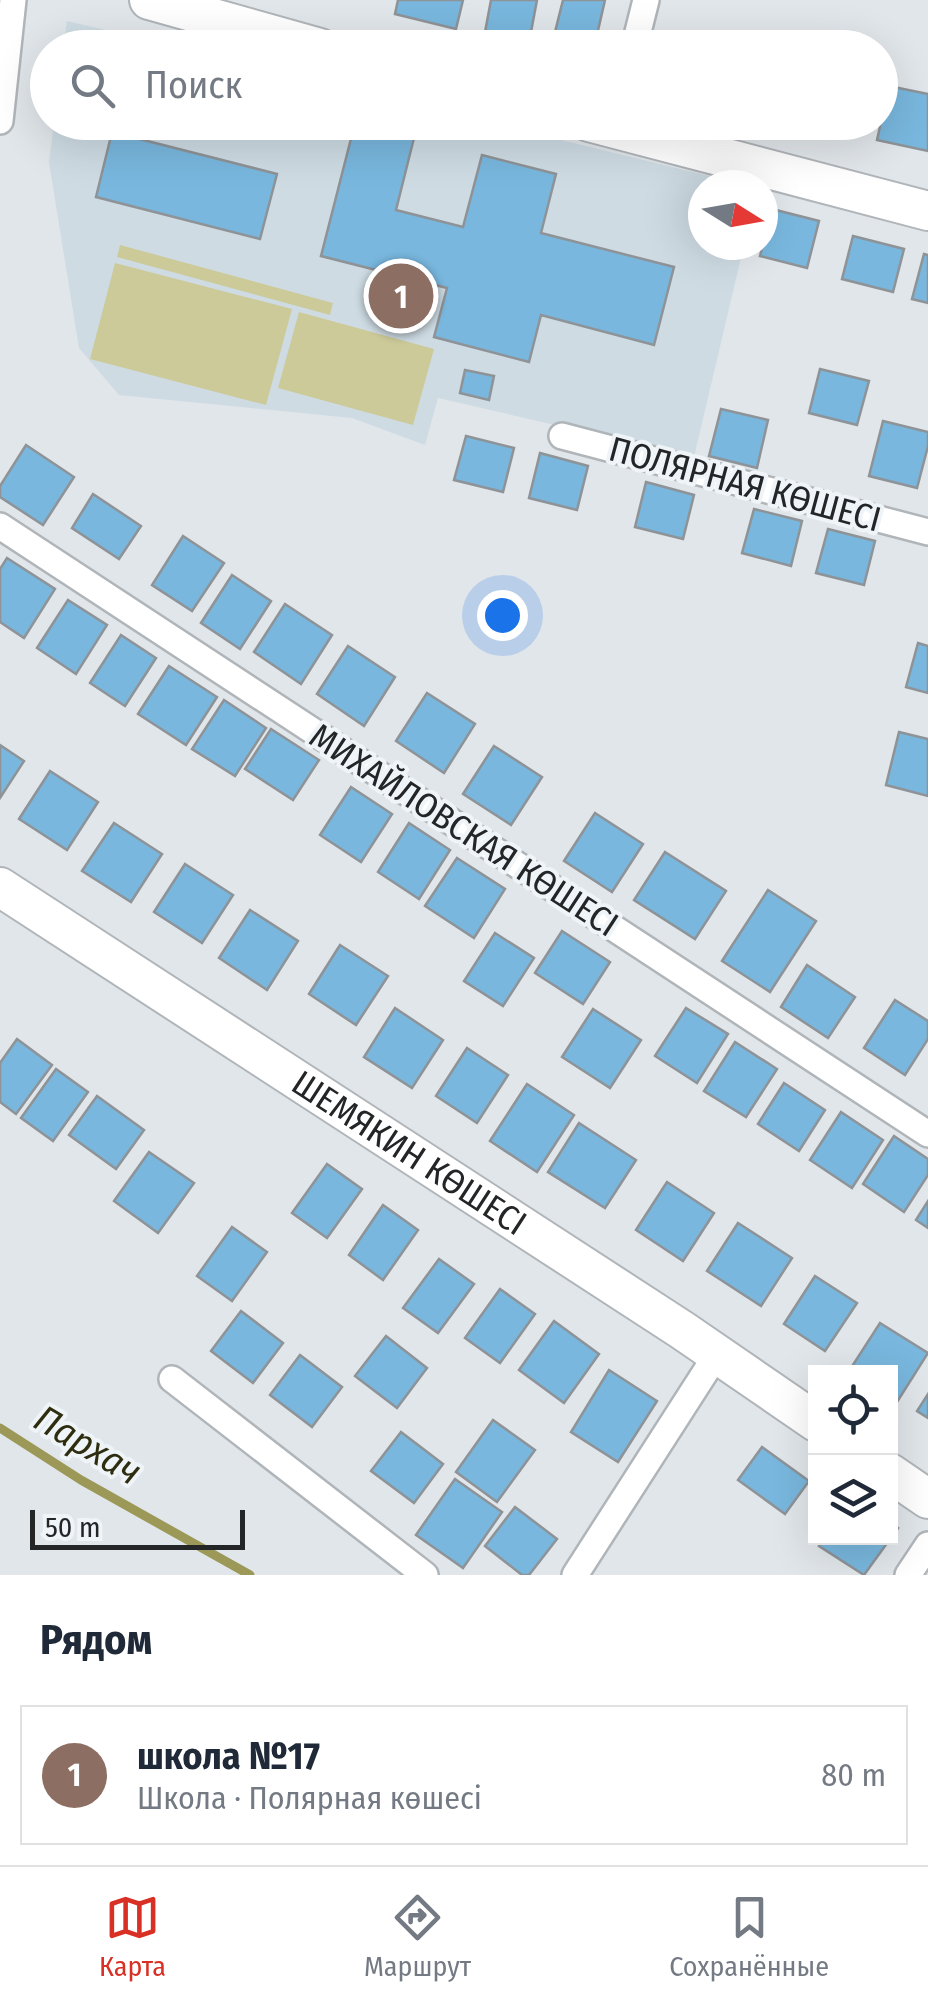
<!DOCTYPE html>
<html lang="ru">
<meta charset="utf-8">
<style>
body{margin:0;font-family:"Fira Sans Condensed",sans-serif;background:#f6f6f7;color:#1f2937}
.controls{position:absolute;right:30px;bottom:30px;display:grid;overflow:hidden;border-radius:0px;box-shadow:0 10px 40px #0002}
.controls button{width:90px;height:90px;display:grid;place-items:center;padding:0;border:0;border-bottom:2px solid #e0e1e3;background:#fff;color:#1f2937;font:50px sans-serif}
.compass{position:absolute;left:688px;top:170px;width:90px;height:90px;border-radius:50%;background:#fff;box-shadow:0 10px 40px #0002;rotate:101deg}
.scale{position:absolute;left:30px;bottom:25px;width:215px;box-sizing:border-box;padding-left:10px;border:5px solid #232527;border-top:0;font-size:28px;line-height:35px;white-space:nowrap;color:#232527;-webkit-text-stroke:8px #eef4f7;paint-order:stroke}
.you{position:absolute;left:502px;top:615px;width:35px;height:35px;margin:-25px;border:8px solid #fff;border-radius:50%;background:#1a73e8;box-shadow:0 0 0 15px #1a73e833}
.badge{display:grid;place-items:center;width:65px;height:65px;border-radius:50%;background:#d93025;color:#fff;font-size:32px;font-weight:700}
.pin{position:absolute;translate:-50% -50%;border:5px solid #fff;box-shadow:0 2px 10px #0006}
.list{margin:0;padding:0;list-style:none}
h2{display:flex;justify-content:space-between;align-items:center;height:130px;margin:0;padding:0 40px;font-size:42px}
h2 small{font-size:32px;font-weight:400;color:#747a83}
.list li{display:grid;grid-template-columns:65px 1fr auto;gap:30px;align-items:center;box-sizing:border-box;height:140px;margin:0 20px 20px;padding:0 20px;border:2px solid #e0e1e3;border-radius:0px}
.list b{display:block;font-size:38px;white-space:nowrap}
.list p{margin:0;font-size:32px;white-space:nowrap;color:#747a83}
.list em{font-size:32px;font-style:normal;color:#747a83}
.icon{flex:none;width:55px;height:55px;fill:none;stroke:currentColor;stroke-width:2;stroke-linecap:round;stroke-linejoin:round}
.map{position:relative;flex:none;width:928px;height:1575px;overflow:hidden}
.search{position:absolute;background:#fff;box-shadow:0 10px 40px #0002;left:30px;right:30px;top:30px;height:110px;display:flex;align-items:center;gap:25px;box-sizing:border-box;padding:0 35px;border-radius:55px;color:#747a83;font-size:38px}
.sheet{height:290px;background:#fff}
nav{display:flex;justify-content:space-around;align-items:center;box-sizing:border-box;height:140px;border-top:2px solid #e0e1e3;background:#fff;font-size:28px;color:#747a83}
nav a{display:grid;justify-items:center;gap:5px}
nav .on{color:#d93025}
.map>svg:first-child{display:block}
</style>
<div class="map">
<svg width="928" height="1575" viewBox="0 0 928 1575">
<rect width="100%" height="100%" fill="#e1e6ea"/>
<g fill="#cedbe3">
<polygon points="67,21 178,47 63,47"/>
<polygon points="488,122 746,185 703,185 703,245 744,245 694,457 438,398 425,445 352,418 119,395 79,348 49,162 54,123"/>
</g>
<g fill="#ccca99">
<polygon points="120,245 333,303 330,315 117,257"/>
<polygon points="115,263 292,309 266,405 90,359"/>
<polygon points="299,312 434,349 413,425 278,388"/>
</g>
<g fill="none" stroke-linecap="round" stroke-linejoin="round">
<polyline stroke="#9b9858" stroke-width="9" points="0,1428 81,1480 250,1575"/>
</g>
<g fill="#79b7de" stroke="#8e9397" stroke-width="2.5">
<polygon points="398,0 463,0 456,29 395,14"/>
<polygon points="491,0 537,0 528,48 482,48"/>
<polygon points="563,0 605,0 594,48 551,48"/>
<polygon points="667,38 711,48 665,48"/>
<polygon points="889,86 928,94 928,151 877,140"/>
<polygon points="806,122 844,122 842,132"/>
<polygon points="355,123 414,138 396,210 463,227 482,155 556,174 541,233 674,267 654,345 541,315 529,362 434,337 447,288 321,256"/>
<polygon points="112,132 277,174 260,239 96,197"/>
<polygon points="772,209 819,221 807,268 760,256"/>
<polygon points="853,236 904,249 893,292 842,279"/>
<polygon points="924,254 928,255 928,303 912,299"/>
<polygon points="820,369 869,381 857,425 809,413"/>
<polygon points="465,370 494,376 489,400 460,393"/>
<polygon points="721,409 768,420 757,468 709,456"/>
<polygon points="883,421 928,432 928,446 917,488 869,476"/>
<polygon points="466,436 514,448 503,492 454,480"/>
<polygon points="26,445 74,477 43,525 0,497 0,486"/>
<polygon points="540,453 588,466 577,510 529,498"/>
<polygon points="646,482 694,495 683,539 635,527"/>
<polygon points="93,494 141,526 119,559 72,528"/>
<polygon points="754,509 802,521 791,566 742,553"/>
<polygon points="828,529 875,541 864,585 816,573"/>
<polygon points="183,536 224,563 192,611 152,585"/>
<polygon points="7,558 55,589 24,638 0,622 0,569"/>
<polygon points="232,575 271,601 240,649 201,623"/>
<polygon points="68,600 107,625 76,674 37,648"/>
<polygon points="285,604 332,635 301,684 254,652"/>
<polygon points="121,635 156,658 125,706 90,683"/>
<polygon points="918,643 928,646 928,693 906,687"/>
<polygon points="348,646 395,677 364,726 317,694"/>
<polygon points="169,666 217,697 186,745 138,714"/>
<polygon points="427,693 475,724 444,773 396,741"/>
<polygon points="224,700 266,728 235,776 192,749"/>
<polygon points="271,729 319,760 293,800 245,769"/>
<polygon points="899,732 928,739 928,796 886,785"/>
<polygon points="0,745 24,761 0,798"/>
<polygon points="494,746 542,777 511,825 463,794"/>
<polygon points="50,771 98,802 67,850 19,819"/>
<polygon points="351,787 392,814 361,862 320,835"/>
<polygon points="595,813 643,844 612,892 564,861"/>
<polygon points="114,823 162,854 131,902 82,871"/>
<polygon points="409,823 450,850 419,899 378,872"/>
<polygon points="665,852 726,891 695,939 634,900"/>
<polygon points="457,858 505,889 474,938 425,906"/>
<polygon points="185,864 233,895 202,943 154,912"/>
<polygon points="768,890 816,921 770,992 722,961"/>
<polygon points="250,910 298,941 267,990 219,958"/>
<polygon points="562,931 610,962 583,1004 535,973"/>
<polygon points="495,933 534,958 503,1006 464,981"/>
<polygon points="340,945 388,976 356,1025 309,994"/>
<polygon points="807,965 855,997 828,1038 781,1007"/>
<polygon points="895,1000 928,1021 928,1039 905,1075 864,1048"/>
<polygon points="395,1008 443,1040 412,1088 364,1057"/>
<polygon points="686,1008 728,1034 697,1083 655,1056"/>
<polygon points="593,1009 641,1040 610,1088 562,1057"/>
<polygon points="17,1039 52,1065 16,1114 0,1102 0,1063"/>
<polygon points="735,1042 777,1069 746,1117 704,1091"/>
<polygon points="467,1048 508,1075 477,1123 436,1096"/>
<polygon points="56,1069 88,1092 53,1141 21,1118"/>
<polygon points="784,1083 825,1110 799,1151 758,1124"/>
<polygon points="527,1084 574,1115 537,1172 490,1141"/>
<polygon points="97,1096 144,1130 116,1169 69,1135"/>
<polygon points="841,1112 883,1140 852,1188 810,1160"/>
<polygon points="579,1123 636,1160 605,1208 548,1172"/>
<polygon points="894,1136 928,1159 928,1175 904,1212 863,1184"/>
<polygon points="149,1152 194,1183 158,1233 114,1201"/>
<polygon points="327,1164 362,1189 327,1238 292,1213"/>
<polygon points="667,1182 714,1213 683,1261 636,1230"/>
<polygon points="928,1201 928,1228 916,1220"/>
<polygon points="383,1205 418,1230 383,1280 349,1255"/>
<polygon points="738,1223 792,1258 761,1306 707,1271"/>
<polygon points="232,1227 267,1252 232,1301 197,1276"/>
<polygon points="439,1259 474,1284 438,1333 403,1308"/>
<polygon points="815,1276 857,1303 825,1351 784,1324"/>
<polygon points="500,1289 535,1314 500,1363 465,1338"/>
<polygon points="241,1311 283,1343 253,1383 211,1351"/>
<polygon points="554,1321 599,1354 564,1403 519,1370"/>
<polygon points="880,1323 928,1353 897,1402 890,1398 890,1372 849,1371"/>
<polygon points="386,1336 427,1368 397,1408 355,1376"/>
<polygon points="300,1355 342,1387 312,1427 270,1395"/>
<polygon points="609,1370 657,1401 618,1462 571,1432"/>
<polygon points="928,1394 928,1418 917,1411"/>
<polygon points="493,1420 535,1450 497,1502 456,1472"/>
<polygon points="401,1432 443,1464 414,1503 371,1471"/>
<polygon points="762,1447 809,1481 785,1514 738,1480"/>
<polygon points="455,1479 502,1512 463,1568 416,1535"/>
<polygon points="515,1507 557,1539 529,1575 522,1575 485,1546"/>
<polygon points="890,1523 898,1528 864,1575 819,1546 824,1538 890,1538"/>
</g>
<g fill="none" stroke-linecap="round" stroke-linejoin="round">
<g stroke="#b0b5b9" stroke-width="30">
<g id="street">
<polyline points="634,48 646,0"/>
<polyline points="0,121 13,0"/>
<polyline points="562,436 928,532"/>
<polyline points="0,526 928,1134"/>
<polyline points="172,1379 425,1575"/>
<polyline points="575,1575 717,1354"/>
<polyline points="908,1575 928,1545"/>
</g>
</g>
<g stroke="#b0b5b9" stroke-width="42">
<g id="secondary">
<polyline points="149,0 320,48"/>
<polyline points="589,122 928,211"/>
<path id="s1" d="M 0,887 L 682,1330 L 816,1422"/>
<polyline points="890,1473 928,1499"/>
</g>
</g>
<use href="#street" stroke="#fff" stroke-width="25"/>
<use href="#secondary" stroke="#fff" stroke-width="38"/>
</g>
<g text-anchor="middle" stroke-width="8" stroke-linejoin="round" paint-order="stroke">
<g font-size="35" fill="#232527" stroke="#eef4f7">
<text transform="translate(745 484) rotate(15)" y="12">ПОЛЯРНАЯ КӨШЕСІ</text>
<text transform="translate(464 830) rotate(33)" y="12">МИХАЙЛОВСКАЯ КӨШЕСІ</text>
<text dy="12" stroke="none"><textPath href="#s1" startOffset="488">ШЕМЯКИН КӨШЕСІ</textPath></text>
</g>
<g font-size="38" font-style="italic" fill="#2e2d0f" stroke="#eef4f7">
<text transform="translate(88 1445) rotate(31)" y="13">Пархач</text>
</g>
</g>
</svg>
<div class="controls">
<button><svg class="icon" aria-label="locate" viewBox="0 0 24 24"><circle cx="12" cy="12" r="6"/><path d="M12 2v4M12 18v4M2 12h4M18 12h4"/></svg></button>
<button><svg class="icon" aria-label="layers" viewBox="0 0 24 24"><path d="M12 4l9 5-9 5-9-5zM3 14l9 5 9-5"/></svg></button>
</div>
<svg class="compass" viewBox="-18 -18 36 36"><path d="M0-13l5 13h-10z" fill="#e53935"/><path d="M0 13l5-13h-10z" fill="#747a83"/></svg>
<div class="scale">50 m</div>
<div class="you"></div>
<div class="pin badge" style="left:401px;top:296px;background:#8d6e63">1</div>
<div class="search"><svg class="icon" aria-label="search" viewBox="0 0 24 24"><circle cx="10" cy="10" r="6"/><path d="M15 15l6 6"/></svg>Поиск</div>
</div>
<section class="sheet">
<h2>Рядом<small></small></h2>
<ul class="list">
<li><span class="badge" style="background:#8d6e63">1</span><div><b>школа №17</b><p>Школа · Полярная көшесі</p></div><em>80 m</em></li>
</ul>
</section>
<nav>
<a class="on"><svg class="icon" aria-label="map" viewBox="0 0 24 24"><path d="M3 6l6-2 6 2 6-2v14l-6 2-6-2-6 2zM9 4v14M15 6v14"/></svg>Карта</a>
<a><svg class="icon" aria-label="directions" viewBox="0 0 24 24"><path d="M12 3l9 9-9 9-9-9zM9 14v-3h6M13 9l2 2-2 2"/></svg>Маршрут</a>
<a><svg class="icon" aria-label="saved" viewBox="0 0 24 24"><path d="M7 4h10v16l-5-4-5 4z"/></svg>Сохранённые</a>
</nav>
